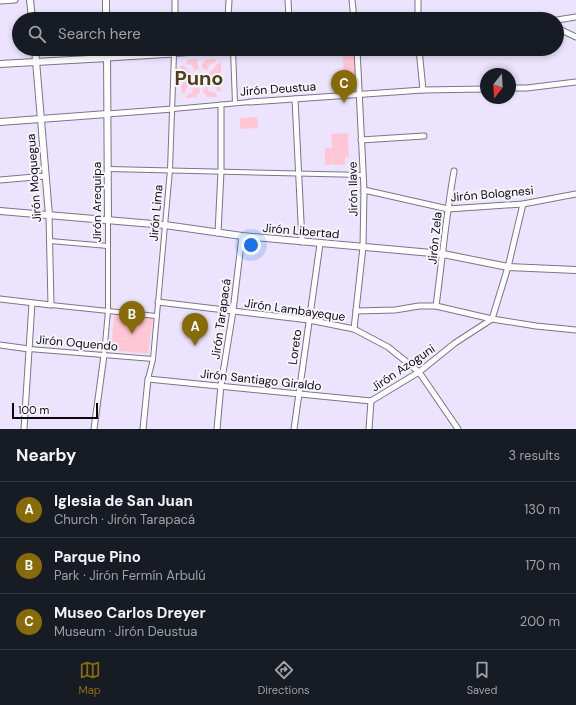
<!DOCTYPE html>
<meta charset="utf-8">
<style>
body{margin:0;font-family:"DM Sans",sans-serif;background:#20242c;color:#f1f3f6}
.compass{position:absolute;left:480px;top:68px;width:36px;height:36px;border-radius:50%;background:#171b24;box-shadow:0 2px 6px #0003;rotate:197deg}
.scale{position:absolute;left:12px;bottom:10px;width:86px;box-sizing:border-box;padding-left:4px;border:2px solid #0c0912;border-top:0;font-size:11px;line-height:14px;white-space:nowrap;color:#0c0912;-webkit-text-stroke:3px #f7f4fe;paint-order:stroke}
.you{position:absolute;left:251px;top:245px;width:14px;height:14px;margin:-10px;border:3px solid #fff;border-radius:50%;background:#1a73e8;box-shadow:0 0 0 6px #1a73e833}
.badge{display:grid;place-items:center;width:26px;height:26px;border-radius:50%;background:#886b09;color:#fff;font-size:13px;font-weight:700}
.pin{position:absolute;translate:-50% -33px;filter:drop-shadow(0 1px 2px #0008)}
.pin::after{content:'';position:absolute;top:21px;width:14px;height:12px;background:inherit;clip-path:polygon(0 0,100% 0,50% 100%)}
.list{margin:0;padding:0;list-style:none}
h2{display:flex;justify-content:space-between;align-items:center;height:52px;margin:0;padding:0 16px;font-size:17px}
h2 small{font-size:13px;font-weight:400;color:#9ea1a6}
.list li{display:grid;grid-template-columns:26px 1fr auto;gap:12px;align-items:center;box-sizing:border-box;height:56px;padding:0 16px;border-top:1px solid #363941}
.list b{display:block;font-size:15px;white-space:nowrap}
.list p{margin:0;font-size:13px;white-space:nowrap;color:#9ea1a6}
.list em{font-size:13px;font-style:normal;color:#9ea1a6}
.icon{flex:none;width:22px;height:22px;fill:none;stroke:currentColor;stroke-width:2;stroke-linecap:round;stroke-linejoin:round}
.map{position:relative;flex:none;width:576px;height:429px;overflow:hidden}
.search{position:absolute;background:#171b24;box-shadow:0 2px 6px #0003;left:12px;right:12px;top:12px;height:44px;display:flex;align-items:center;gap:10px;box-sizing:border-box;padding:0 14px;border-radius:22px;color:#9ea1a6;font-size:15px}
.sheet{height:220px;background:#171b24}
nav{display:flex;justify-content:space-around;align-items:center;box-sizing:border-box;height:56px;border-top:1px solid #363941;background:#171b24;font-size:11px;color:#9ea1a6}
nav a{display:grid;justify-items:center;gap:2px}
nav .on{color:#886b09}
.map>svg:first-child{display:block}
</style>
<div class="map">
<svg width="576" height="429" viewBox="0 0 576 429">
<rect width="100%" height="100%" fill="#ece3fe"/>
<g fill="#ffc6d6">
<polygon points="342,49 355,49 357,89 345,90"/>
<polygon points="197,59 199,69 194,71 192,65 186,64 187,60"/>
<polygon points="211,59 216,59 215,63 210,64 208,67 209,68 207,70 202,68 202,64 205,60"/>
<polygon points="219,62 221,64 221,73 218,73 215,76 211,77 209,73 211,70 213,70 216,65"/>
<polygon points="182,65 187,68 187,70 193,74 191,78 186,78 182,75 180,67"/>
<polygon points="211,79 215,79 220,82 221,91 217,92 216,87 209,83"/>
<polygon points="186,81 192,81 193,84 191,86 189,86 186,88 186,91 184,94 182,93 181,85"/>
<polygon points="207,86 209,91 216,93 217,97 207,97 205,93 203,93 203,89"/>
<polygon points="196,87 200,89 200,93 197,94 197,97 185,98 189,93 191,94 193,91 192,89"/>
<polygon points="257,117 258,128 240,129 240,118"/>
<polygon points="348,133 349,157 345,157 345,165 333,165 332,153 332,165 325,165 325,148 332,148 331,134"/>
<polygon points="115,314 153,319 148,354 111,350 114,316"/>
</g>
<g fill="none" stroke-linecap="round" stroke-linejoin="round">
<g stroke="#7b748b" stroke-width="6">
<g id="pedestrian">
<polyline points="233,50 235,103"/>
<polyline points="173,109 250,102"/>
<polyline points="108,169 363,175"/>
<polyline points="50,241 108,246"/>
<polyline points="51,305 156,316"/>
<polyline points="29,349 153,359"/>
<polyline points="104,355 108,311 108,221"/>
<polyline points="148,379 153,359 170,170 174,54 250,49"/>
</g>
</g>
<g stroke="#7b748b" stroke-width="7">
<g id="minor">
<polyline points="288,0 289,19"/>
<polyline points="352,0 354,19"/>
<polyline points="0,1 15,0"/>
<polyline points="175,19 175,0"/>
<polyline points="228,19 229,0"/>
<polyline points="418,19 418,0"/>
<polyline points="557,20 576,17"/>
<polyline points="557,28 576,37"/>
<polyline points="419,49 423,90"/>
<polyline points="226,50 226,49"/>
<polyline points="107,58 174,54 175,49"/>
<polyline points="510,88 527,88 576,82"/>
<polyline points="295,99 302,242"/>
<polyline points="250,102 423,90 486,89"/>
<polyline points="107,114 173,109"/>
<polyline points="361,140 424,136"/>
<polyline points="0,180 46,176"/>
<polyline points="364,190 448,209 523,204 576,194"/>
<polyline points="218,233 221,171 221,105"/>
<polyline points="0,299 51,305 49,215"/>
<polyline points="158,302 309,320 354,329 388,347 419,372 458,429"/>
<path d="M 436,306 C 442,261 446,216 454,171"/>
<polyline points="356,311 395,310 419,306 436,306 492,319 536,326 576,330"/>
<polyline points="354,329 363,247 364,190 357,49"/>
<polyline points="0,345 29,349"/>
<polyline points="371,401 419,372 455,343 492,319 508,267 523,204"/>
<polyline points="24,429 32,303"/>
<polyline points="94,429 104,355"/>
<polyline points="143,429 148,379 371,401"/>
<polyline points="217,429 221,385 233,311 242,236"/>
<polyline points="294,429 320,244"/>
<polyline points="369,429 371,401"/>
</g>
</g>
<g stroke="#7b748b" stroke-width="8">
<g id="tertiary">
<polyline points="30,0 32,19"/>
<polyline points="106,0 106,19"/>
<polyline points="35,49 49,215"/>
<polyline points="107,49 108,221"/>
<polyline points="0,64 107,58"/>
<polyline points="0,122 107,114"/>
<polyline points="0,211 165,225 242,236 443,254 508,267 576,270"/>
</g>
</g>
<use href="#pedestrian" stroke="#fff" stroke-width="4"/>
<use href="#minor" stroke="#fff" stroke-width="5"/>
<use href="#tertiary" stroke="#fff" stroke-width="6"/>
</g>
<g text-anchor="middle" stroke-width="4" stroke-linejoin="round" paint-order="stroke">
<g font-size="12" fill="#0c0912" stroke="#f7f4fe">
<text transform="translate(278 89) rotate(-4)" y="4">Jirón Deustua</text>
<text transform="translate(34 178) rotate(-94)" y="4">Jirón Moquegua</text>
<text transform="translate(353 189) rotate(-91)" y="4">Jirón Ilave</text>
<text transform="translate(492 194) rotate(-5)" y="4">Jirón Bolognesi</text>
<text transform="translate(97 202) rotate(-90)" y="4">Jirón Arequipa</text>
<text transform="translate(156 213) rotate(-85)" y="4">Jirón Lima</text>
<text transform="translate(301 231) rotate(5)" y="4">Jirón Libertad</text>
<text transform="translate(435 238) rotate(-84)" y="4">Jirón Zela</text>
<text transform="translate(295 310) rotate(8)" y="4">Jirón Lambayeque</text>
<text transform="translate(221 319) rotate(-82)" y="4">Jirón Tarapacá</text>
<text transform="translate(77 343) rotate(5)" y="4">Jirón Oquendo</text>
<text transform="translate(295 347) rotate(-82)" y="4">Loreto</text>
<text transform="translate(403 368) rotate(-34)" y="4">Jirón Azoguni</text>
<text transform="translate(261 380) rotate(6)" y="4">Jirón Santiago Giraldo</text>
</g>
<g font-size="20" font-weight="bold" fill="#4d3f17" stroke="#f7f4fe">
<text x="199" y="85">Puno</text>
</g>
</g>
</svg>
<svg class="compass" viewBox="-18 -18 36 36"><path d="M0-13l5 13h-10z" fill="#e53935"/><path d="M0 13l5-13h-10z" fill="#9ea1a6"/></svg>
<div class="scale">100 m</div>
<div class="you"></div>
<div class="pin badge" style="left:195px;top:346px">A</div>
<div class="pin badge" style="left:132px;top:334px">B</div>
<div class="pin badge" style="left:344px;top:103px">C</div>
<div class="search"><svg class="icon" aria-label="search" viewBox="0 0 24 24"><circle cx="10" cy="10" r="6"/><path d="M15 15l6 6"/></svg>Search here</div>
</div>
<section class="sheet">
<h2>Nearby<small>3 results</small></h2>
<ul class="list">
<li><span class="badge">A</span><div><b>Iglesia de San Juan</b><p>Church · Jirón Tarapacá</p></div><em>130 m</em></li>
<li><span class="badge">B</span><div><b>Parque Pino</b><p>Park · Jirón Fermín Arbulú</p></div><em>170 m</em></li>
<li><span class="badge">C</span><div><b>Museo Carlos Dreyer</b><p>Museum · Jirón Deustua</p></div><em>200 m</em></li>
</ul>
</section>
<nav>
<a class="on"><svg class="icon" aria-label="map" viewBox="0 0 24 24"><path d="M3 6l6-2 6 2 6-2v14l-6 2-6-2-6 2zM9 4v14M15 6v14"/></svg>Map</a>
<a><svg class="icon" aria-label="directions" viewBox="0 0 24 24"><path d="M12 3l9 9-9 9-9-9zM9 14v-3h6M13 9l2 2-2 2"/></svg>Directions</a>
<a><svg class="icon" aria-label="saved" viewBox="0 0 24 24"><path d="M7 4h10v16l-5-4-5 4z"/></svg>Saved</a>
</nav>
